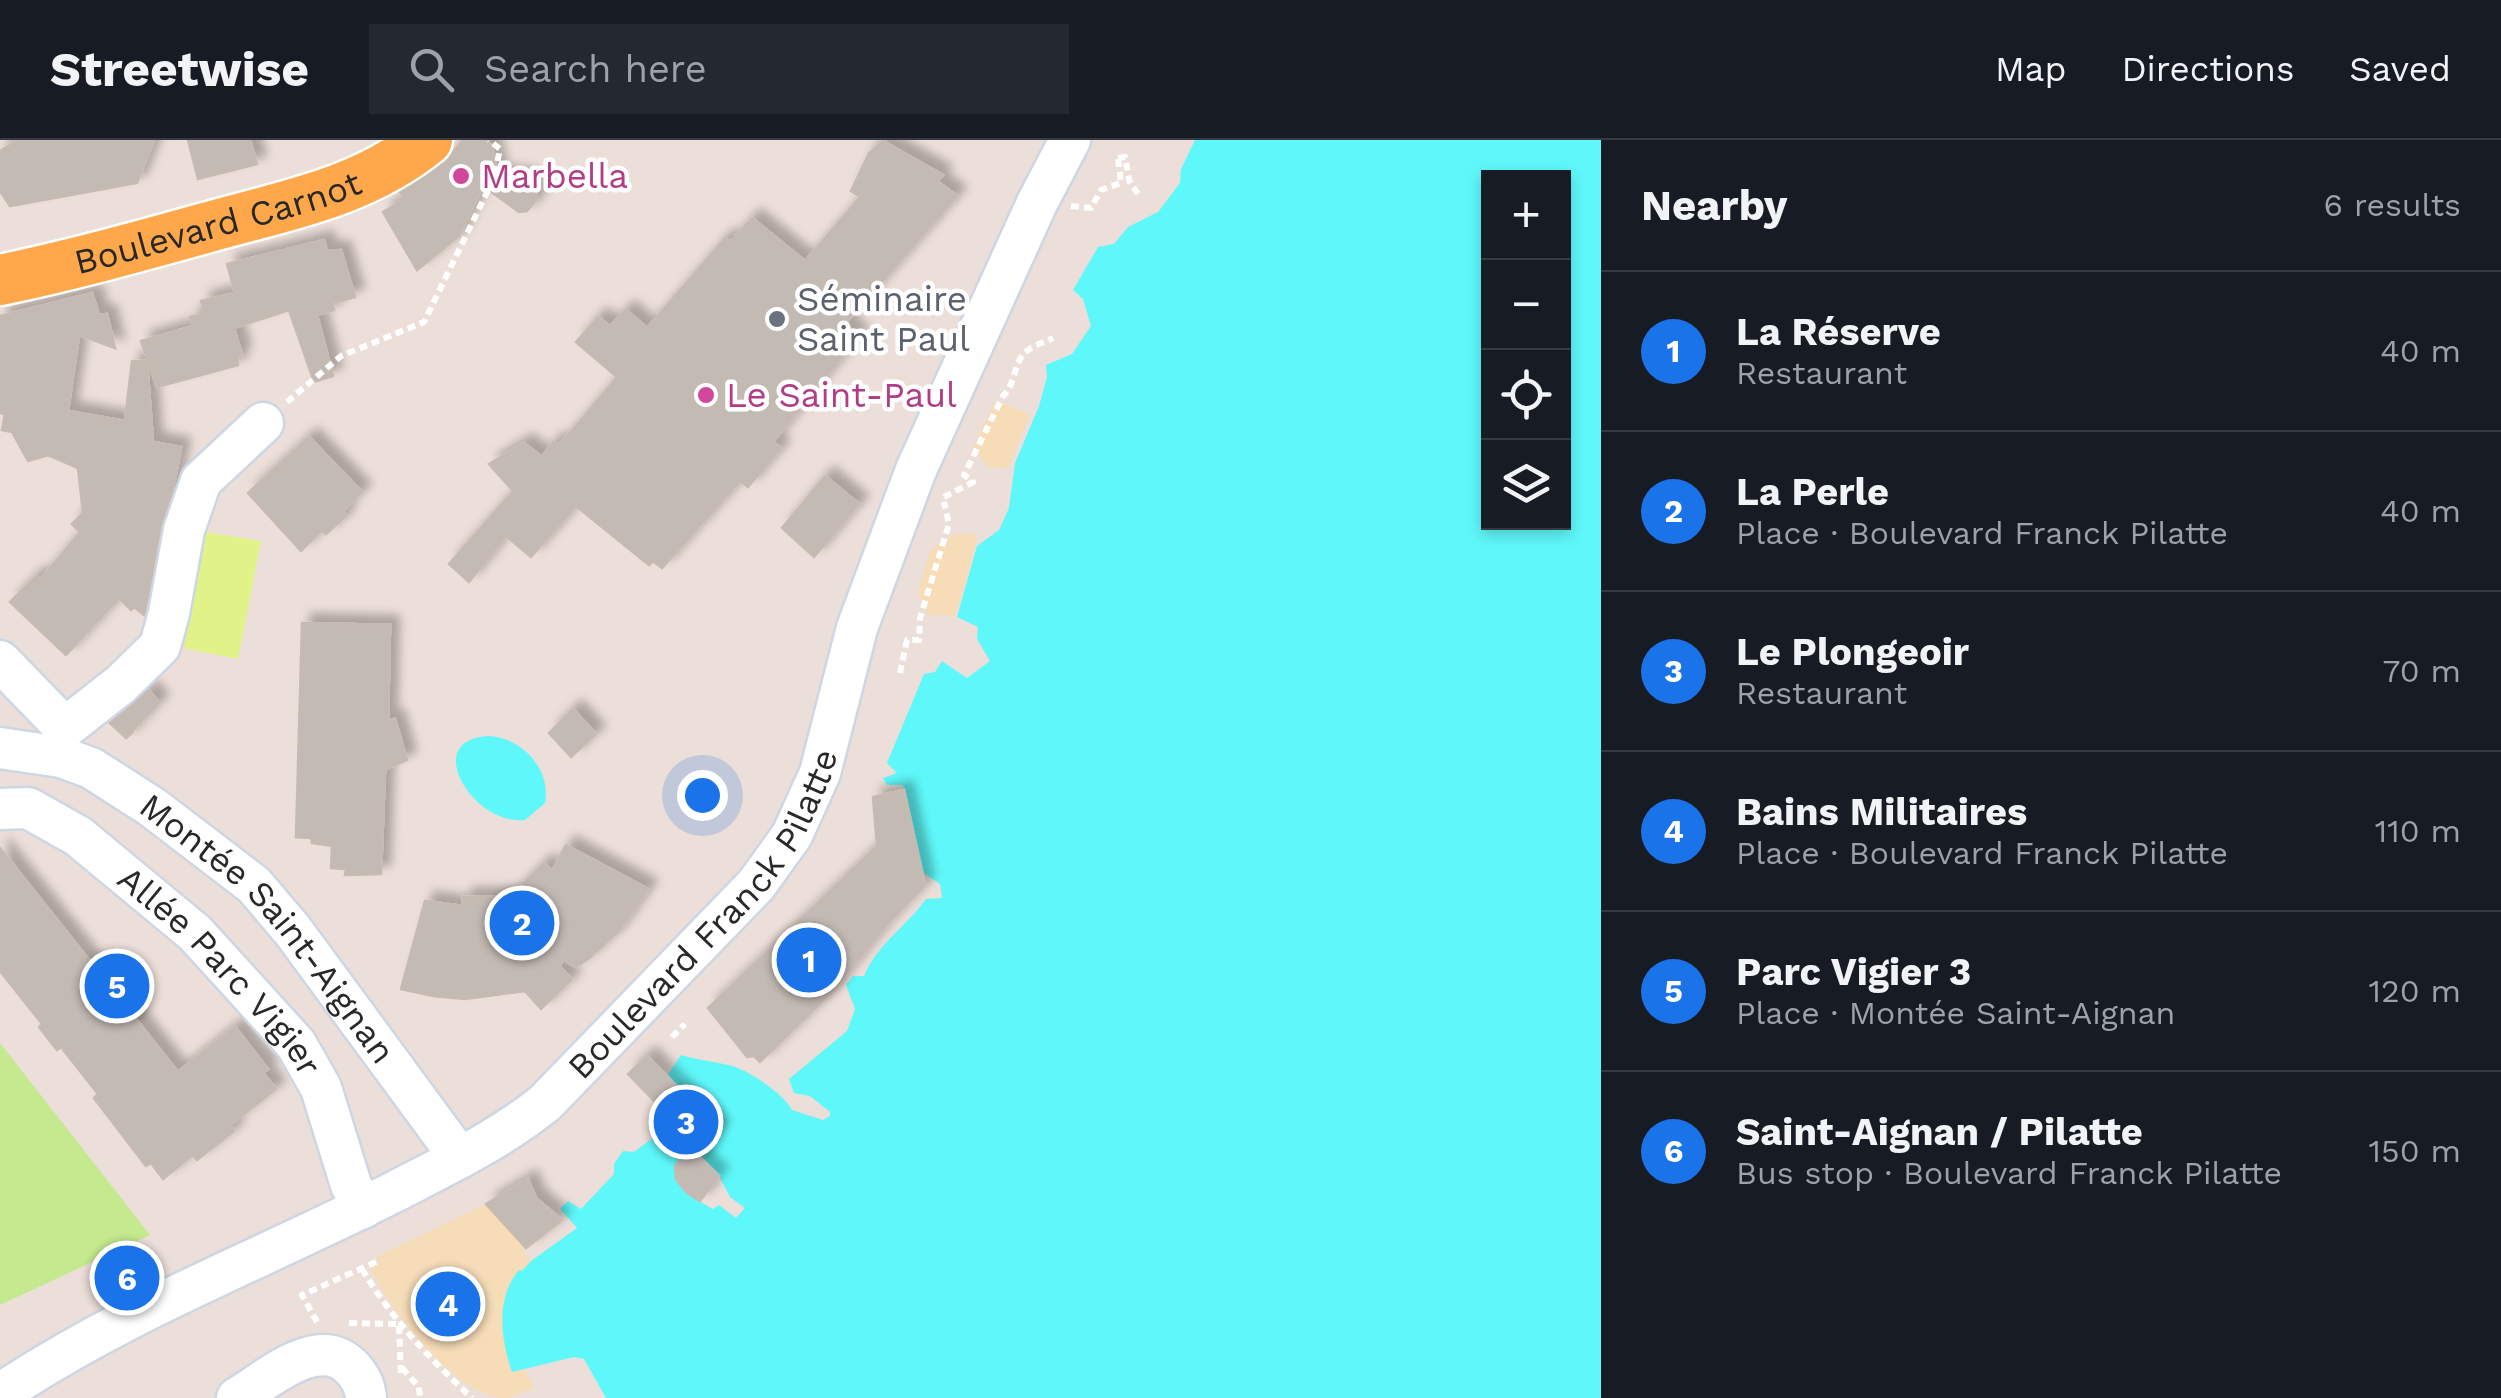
<!DOCTYPE html>
<meta charset="utf-8">
<style>
body{margin:0;font-family:"Work Sans",sans-serif;background:#242831;color:#f1f3f6}
.controls{position:absolute;right:30px;top:30px;display:grid;overflow:hidden;border-radius:0px;box-shadow:0 5px 15px #0003}
.controls button{width:90px;height:90px;display:grid;place-items:center;padding:0;border:0;border-bottom:2px solid #363941;background:#171b24;color:#f1f3f6;font:50px sans-serif}
.you{position:absolute;left:702px;top:655px;width:35px;height:35px;margin:-25px;border:8px solid #fff;border-radius:50%;background:#1a73e8;box-shadow:0 0 0 15px #1a73e833}
.badge{display:grid;place-items:center;width:65px;height:65px;border-radius:50%;background:#1a73e8;color:#fff;font-size:32px;font-weight:700}
.pin{position:absolute;translate:-50% -50%;border:5px solid #fff;box-shadow:0 2px 10px #0006}
.list{margin:0;padding:0;list-style:none}
h2{display:flex;justify-content:space-between;align-items:center;height:130px;margin:0;padding:0 40px;font-size:42px}
h2 small{font-size:32px;font-weight:400;color:#9ea1a6}
.list li{display:grid;grid-template-columns:65px 1fr auto;gap:30px;align-items:center;box-sizing:border-box;height:160px;padding:0 40px;border-top:2px solid #363941}
.list b{display:block;font-size:38px;white-space:nowrap}
.list p{margin:0;font-size:32px;white-space:nowrap;color:#9ea1a6}
.list em{font-size:32px;font-style:normal;color:#9ea1a6}
.icon{flex:none;width:55px;height:55px;fill:none;stroke:currentColor;stroke-width:2;stroke-linecap:round;stroke-linejoin:round}
.map{position:relative;flex:none;width:1601px;height:1258px;overflow:hidden}
header{display:flex;align-items:center;gap:60px;box-sizing:border-box;height:140px;padding:0 50px;background:#171b24;border-bottom:2px solid #363941}
header strong{font-size:48px}
nav{display:flex;gap:55px;margin-inline-start:auto;font-size:35px}
.search{width:700px;height:90px;background:#242831;display:flex;align-items:center;gap:25px;box-sizing:border-box;padding:0 35px;border-radius:0px;color:#9ea1a6;font-size:38px}
main{display:flex}
aside{flex:1;background:#171b24}
.map>svg:first-child{display:block}
</style>
<header>
<strong>Streetwise</strong>
<div class="search"><svg class="icon" aria-label="search" viewBox="0 0 24 24"><circle cx="10" cy="10" r="6"/><path d="M15 15l6 6"/></svg>Search here</div>
<nav><a>Map</a><a>Directions</a><a>Saved</a></nav>
</header>
<main>
<div class="map">
<svg width="1601" height="1258" viewBox="0 0 1601 1258">
<defs>
<filter id="shadow"><feDropShadow dx="9" dy="-9" stdDeviation="5" flood-color="#0004"/></filter>
</defs>
<rect width="100%" height="100%" fill="#ecded8"/>
<polygon fill="#c4e98e" points="0,903 150,1095 0,1165"/>
<g fill="#f6dcb7">
<polygon points="995,261 1030,274 1008,328 988,327 973,307"/>
<polygon points="975,393 976,404 955,476 928,475 918,453 930,410 953,395"/>
<path d="M 486,1064 L 526,1108 L 523,1112 L 531,1121 C 500,1158 499,1187 513,1232 L 524,1229 L 534,1247 C 525,1251 513,1258 504,1258 C 453,1255 392,1170 370,1129 L 380,1124 L 376,1117 Z"/>
</g>
<polygon fill="#e0f288" points="205,392 261,401 238,519 184,508"/>
<g fill="#5ff8fa" fill-rule="evenodd">
<path d="M 1195,0 L 1601,0 L 1601,1258 L 606,1258 L 584,1219 L 574,1217 L 512,1232 C 501,1200 495,1158 519,1130 L 522,1131 L 531,1121 L 577,1088 L 560,1069 L 568,1061 L 581,1069 L 614,1034 L 614,1024 L 623,1011 L 634,1012 L 666,988 L 687,1009 C 684,1015 679,1019 677,1024 C 667,1046 698,1060 713,1069 L 719,1065 L 736,1078 L 745,1068 L 730,1057 L 719,1036 L 698,1012 L 719,991 L 661,945 L 681,915 C 697,920 712,921 728,925 C 746,928 784,954 792,970 L 823,980 L 830,976 L 830,972 L 810,956 L 794,953 L 789,939 L 847,891 L 855,869 L 846,845 L 853,836 L 864,836 C 878,803 906,787 926,759 L 942,758 L 940,744 L 922,732 L 903,645 L 887,645 L 883,638 L 897,633 L 887,623 L 924,534 L 935,532 L 942,521 L 967,538 L 990,521 L 977,499 L 978,487 L 957,477 L 977,406 L 999,390 L 1009,368 L 1015,323 L 1039,266 L 1047,237 L 1046,225 L 1072,214 L 1091,186 L 1083,159 L 1073,150 L 1098,107 L 1114,104 L 1128,87 L 1158,72 L 1180,43 L 1181,29 ZM 1488,38 L 1564,38 L 1564,382 L 1488,382 Z"/>
<path d="M 490,596 C 523,599 551,629 545,663 L 525,680 C 473,686 419,598 490,596 Z"/>
</g>
<g fill="#c3bab4" stroke="#c7bab2" stroke-width="2.5" filter="url(#shadow)">
<polygon points="19,0 154,0 137,43 10,66 0,51 0,11"/>
<polygon points="188,0 250,0 257,24 198,39"/>
<polygon points="463,0 484,0 492,5 498,34 527,38 535,44 537,59 527,71 519,72 483,46 458,97 417,130 383,72 405,59 400,52 444,23"/>
<polygon points="883,1 943,35 937,41 957,56 845,184 859,196 773,302 781,308 748,347 740,341 662,428 653,421 649,425 576,366 531,417 506,396 469,442 449,424 513,351 489,324 524,303 542,317 553,302 557,306 575,287 617,237 576,202 598,177 610,186 626,170 647,188 725,98 730,102 752,78 805,121 860,57 851,51 869,13"/>
<polygon points="324,100 327,111 341,110 355,157 332,163 334,170 317,175 333,236 314,242 289,170 234,188 242,215 237,217 238,225 157,247 141,201 193,186 190,177 205,174 201,161 235,153 227,124"/>
<polygon points="92,153 99,175 107,174 115,208 79,195 68,271 125,281 132,221 147,221 153,302 181,307 173,349 161,386 144,475 134,467 131,470 119,458 66,515 10,462 36,436 40,440 80,392 72,384 83,373 78,328 48,315 28,321 12,292 2,290 5,274 0,273 0,176"/>
<polygon points="309,297 362,352 342,372 346,376 326,394 322,390 301,411 248,353"/>
<polygon points="825,336 859,364 814,417 782,388"/>
<polygon points="302,483 390,485 388,580 395,579 407,620 385,629 381,734 345,735 346,729 331,728 332,706 312,703 311,698 296,697"/>
<polygon points="149,550 159,563 134,589 128,584 133,592 126,598 110,583"/>
<polygon points="573,569 596,594 571,617 549,593"/>
<polygon points="904,650 925,745 884,788 833,851 760,922 754,916 747,917 708,868 877,706 873,657"/>
<polygon points="566,705 648,749 617,793 588,819 576,827 564,820 559,826 572,839 541,869 525,851 465,859 433,856 401,849 425,761 463,766 463,757 510,757 544,723 552,731"/>
<polygon points="0,708 178,932 235,887 268,929 263,933 276,949 230,985 234,991 197,1020 193,1015 163,1039 151,1023 146,1026 94,958 98,954 61,907 57,910 39,887 42,884 0,831"/>
<polygon points="647,916 720,990 696,1014 719,1036 700,1061 686,1052 676,1039 675,1026 688,1011 656,977 662,969 628,934"/>
<polygon points="528,1039 536,1058 562,1080 526,1108 486,1064"/>
</g>
<g fill="none" stroke-linecap="round" stroke-linejoin="round">
<g stroke="#cdd7e3" stroke-width="45">
<g id="minor">
<polyline points="0,521 65,588"/>
<polyline points="65,588 121,544 160,506 169,473 184,390 201,341 263,283"/>
<path id="s1" d="M 0,608 L 61,617 L 91,628 L 152,667 L 254,745 L 293,791 L 460,1018"/>
<path id="s2" d="M 0,669 L 28,668 L 78,696 L 195,793 L 296,904 L 321,948 L 351,1045 L 363,1068"/>
<path id="s3" d="M 0,1254 C 126,1170 260,1120 394,1052 C 446,1025 499,1000 545,963 L 756,745 L 792,695 L 820,633 L 857,488 L 916,330 L 1037,63 L 1070,0"/>
<path d="M 237,1258 C 269,1239 320,1191 354,1230 C 361,1239 365,1246 366,1258"/>
</g>
</g>
<g stroke="#fff" stroke-width="55">
<g id="major">
<path id="s4" d="M 0,140 C 73,125 144,105 216,85 C 292,64 364,51 427,0"/>
</g>
</g>
<g stroke="#fff" stroke-width="6" stroke-dasharray="8 5" stroke-linecap="butt">
<polyline points="1118,18 1125,17 1130,43 1139,55"/>
<polyline points="1071,66 1091,68 1101,50 1121,43 1118,18"/>
<polyline points="287,262 341,216 424,182 494,38 500,9 489,0"/>
<path d="M 944,357 L 973,342 L 964,335 L 1003,256 C 1017,243 1012,222 1028,210 C 1034,205 1045,202 1053,198"/>
<polyline points="900,533 907,500 919,500 920,478 949,384 944,362"/>
<polyline points="672,897 685,884"/>
<path d="M 362,1129 C 392,1179 429,1218 472,1258"/>
<polyline points="317,1182 302,1155 378,1121"/>
<polyline points="349,1183 399,1184 401,1237"/>
<polyline points="402,1228 419,1247 420,1258"/>
</g>
<use href="#minor" stroke="#fff" stroke-width="40"/>
<use href="#major" stroke="#fea74b" stroke-width="50"/>
</g>
<g fill="#d1479c" stroke="#fff" stroke-width="4">
<circle cx="461" cy="36" r="10"/>
<circle cx="706" cy="255" r="10"/>
</g>
<circle fill="#6b7280" stroke="#fff" stroke-width="4" cx="777" cy="179" r="10"/>
<g text-anchor="middle" stroke-width="9" stroke-linejoin="round" paint-order="stroke">
<g font-size="35" fill="#b23c85" stroke="#fff" text-anchor="start">
<text x="481" y="48">Marbella</text>
<text x="726" y="267">Le Saint-Paul</text>
</g>
<g font-size="35" fill="#282828" stroke="#fff">
<text dy="12" stroke="none"><textPath href="#s4" startOffset="225">Boulevard Carnot</textPath></text>
<text dy="12" stroke="none"><textPath href="#s3" startOffset="868">Boulevard Franck Pilatte</textPath></text>
<text dy="12" stroke="none"><textPath href="#s1" startOffset="335">Montée Saint-Aignan</textPath></text>
<text dy="12" stroke="none"><textPath href="#s2" startOffset="282">Allée Parc Vigier</textPath></text>
</g>
<g font-size="35" fill="#5b616d" stroke="#fff" text-anchor="start">
<text x="797" y="171">Séminaire<tspan x="797" dy="40">Saint Paul</tspan></text>
</g>
</g>
</svg>
<div class="controls">
<button>+</button>
<button>−</button>
<button><svg class="icon" aria-label="locate" viewBox="0 0 24 24"><circle cx="12" cy="12" r="6"/><path d="M12 2v4M12 18v4M2 12h4M18 12h4"/></svg></button>
<button><svg class="icon" aria-label="layers" viewBox="0 0 24 24"><path d="M12 4l9 5-9 5-9-5zM3 14l9 5 9-5"/></svg></button>
</div>
<div class="you"></div>
<div class="pin badge" style="left:809px;top:820px">1</div>
<div class="pin badge" style="left:522px;top:783px">2</div>
<div class="pin badge" style="left:686px;top:982px">3</div>
<div class="pin badge" style="left:448px;top:1164px">4</div>
<div class="pin badge" style="left:117px;top:846px">5</div>
<div class="pin badge" style="left:127px;top:1138px">6</div>
</div>
<aside>
<h2>Nearby<small>6 results</small></h2>
<ul class="list">
<li><span class="badge">1</span><div><b>La Réserve</b><p>Restaurant</p></div><em>40 m</em></li>
<li><span class="badge">2</span><div><b>La Perle</b><p>Place · Boulevard Franck Pilatte</p></div><em>40 m</em></li>
<li><span class="badge">3</span><div><b>Le Plongeoir</b><p>Restaurant</p></div><em>70 m</em></li>
<li><span class="badge">4</span><div><b>Bains Militaires</b><p>Place · Boulevard Franck Pilatte</p></div><em>110 m</em></li>
<li><span class="badge">5</span><div><b>Parc Vigier 3</b><p>Place · Montée Saint-Aignan</p></div><em>120 m</em></li>
<li><span class="badge">6</span><div><b>Saint-Aignan / Pilatte</b><p>Bus stop · Boulevard Franck Pilatte</p></div><em>150 m</em></li>
</ul>
</aside>
</main>
